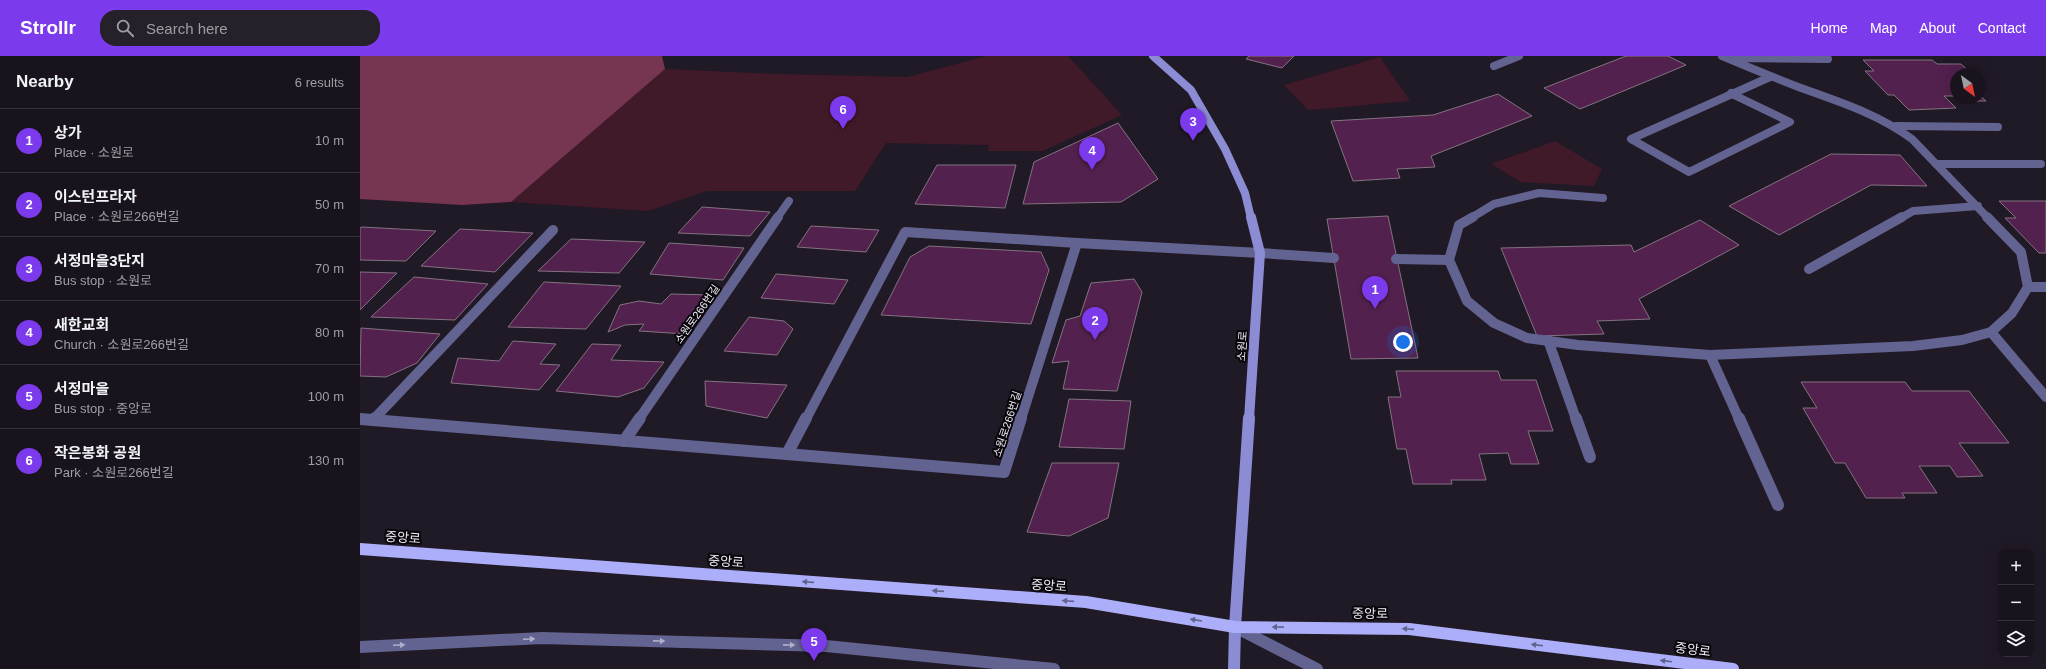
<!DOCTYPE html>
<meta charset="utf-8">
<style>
body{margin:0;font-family:Arial,"Noto Sans KR",sans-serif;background:#252029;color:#f1f3f6}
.controls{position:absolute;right:12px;bottom:12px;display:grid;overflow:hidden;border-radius:8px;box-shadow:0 4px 16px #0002}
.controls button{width:36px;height:36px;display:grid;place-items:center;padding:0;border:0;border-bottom:1px solid #36323b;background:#18131c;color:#f1f3f6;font:20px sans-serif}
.compass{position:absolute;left:1590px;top:12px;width:36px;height:36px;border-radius:50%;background:#18131c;box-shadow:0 4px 16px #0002;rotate:147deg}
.you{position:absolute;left:1043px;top:286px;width:14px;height:14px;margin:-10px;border:3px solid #fff;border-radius:50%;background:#1a73e8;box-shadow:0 0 0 6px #1a73e833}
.badge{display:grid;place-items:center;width:26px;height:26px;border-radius:50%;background:#7c3aed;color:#fff;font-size:13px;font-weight:700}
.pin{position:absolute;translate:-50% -33px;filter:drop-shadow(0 1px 2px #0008)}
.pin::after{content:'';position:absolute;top:21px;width:14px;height:12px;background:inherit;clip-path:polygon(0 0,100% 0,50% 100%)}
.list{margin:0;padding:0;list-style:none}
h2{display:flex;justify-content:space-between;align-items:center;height:52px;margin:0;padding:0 16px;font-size:17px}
h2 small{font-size:13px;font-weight:400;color:#9f9ea3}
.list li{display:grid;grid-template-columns:26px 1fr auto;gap:12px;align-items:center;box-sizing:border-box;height:64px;padding:0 16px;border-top:1px solid #36323b}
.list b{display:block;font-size:15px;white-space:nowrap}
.list p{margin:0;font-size:13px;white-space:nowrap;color:#9f9ea3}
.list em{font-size:13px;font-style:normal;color:#9f9ea3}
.icon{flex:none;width:22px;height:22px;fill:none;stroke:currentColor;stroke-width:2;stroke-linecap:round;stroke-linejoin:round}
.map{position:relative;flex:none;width:1686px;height:613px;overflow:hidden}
header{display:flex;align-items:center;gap:24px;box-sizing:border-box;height:56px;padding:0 20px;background:#7c3aed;color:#fff}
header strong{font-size:19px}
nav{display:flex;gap:22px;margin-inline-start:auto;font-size:14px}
.search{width:280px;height:36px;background:#252029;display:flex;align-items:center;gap:10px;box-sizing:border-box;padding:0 14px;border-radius:16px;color:#9f9ea3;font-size:15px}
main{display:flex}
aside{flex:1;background:#18131c}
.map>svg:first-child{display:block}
</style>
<header>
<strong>Strollr</strong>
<div class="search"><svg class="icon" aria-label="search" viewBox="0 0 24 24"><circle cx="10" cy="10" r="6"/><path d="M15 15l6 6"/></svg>Search here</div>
<nav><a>Home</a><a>Map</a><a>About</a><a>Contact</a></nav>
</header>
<main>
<aside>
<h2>Nearby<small>6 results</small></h2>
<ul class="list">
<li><span class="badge">1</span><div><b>상가</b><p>Place · 소원로</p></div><em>10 m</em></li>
<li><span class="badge">2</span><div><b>이스턴프라자</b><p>Place · 소원로266번길</p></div><em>50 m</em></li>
<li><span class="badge">3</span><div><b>서정마을3단지</b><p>Bus stop · 소원로</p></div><em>70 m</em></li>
<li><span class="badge">4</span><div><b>새한교회</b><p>Church · 소원로266번길</p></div><em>80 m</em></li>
<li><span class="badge">5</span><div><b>서정마을</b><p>Bus stop · 중앙로</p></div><em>100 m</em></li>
<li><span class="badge">6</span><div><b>작은봉화 공원</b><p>Park · 소원로266번길</p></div><em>130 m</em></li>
</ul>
</aside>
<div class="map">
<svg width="1686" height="613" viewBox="0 0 1686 613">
<rect width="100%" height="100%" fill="#201926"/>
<g fill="#411a2a">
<polygon points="627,0 708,0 762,59 683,95 628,95 629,89 526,87 495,135 347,135 288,155 151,146 305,13 416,18 547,21"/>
<polygon points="1020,1 1050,45 948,54 924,29"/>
<polygon points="1195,85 1242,113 1234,130 1161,126 1131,108"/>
</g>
<polygon fill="#763550" points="0,0 302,0 305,13 151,146 102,149 0,143"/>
<g fill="#53214e" stroke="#837380">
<polygon points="889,0 934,0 922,12 886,3"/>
<polygon points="1266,0 1308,0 1326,9 1220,53 1184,32"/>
<polygon points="1503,4 1572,4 1577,8 1601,8 1612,18 1596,18 1596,40 1584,40 1596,52 1549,54 1534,39 1528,39 1505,15 1514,15"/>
<polygon points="1138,38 1172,60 1071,100 1075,111 1037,113 1040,122 993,125 971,65 1073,59"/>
<polygon points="1620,40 1626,45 1607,45 1604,42 1620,42"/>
<polygon points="758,67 798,123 761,146 663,148 674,106"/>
<polygon points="1471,98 1540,99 1567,130 1511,129 1419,179 1369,150"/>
<polygon points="577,109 656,109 645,152 555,148"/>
<polygon points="1639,145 1686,145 1686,197 1679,197 1645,162 1656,162"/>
<polygon points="342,151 410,156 390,180 318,177"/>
<polygon points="1028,160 1058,302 991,303 967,163"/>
<polygon points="1340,164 1379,189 1279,243 1290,263 1237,265 1244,278 1177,280 1141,192 1271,189 1274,196"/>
<polygon points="451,170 519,174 506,196 437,191"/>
<polygon points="2,171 76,175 46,205 0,204 0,172"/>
<polygon points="100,173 173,177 135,216 61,210"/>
<polygon points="211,183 285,186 259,217 178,215"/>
<polygon points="309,187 384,192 363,224 290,218"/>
<polygon points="569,190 681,196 689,214 671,268 521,259 550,201"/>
<polygon points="0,216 37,217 0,254"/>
<polygon points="416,218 488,224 474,248 401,242"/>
<polygon points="54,221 128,228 95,264 11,261"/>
<polygon points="774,223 782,236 757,335 703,333 709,305 692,307 706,264 720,260 731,227"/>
<polygon points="184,226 261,230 226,273 148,271"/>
<polygon points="311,238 352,239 326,278 279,275 284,268 265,269 248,276 260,249 279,245 301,248"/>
<polygon points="389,261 424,265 433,273 417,299 364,295"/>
<polygon points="1,272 80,278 57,307 26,321 0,320"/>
<polygon points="153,285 196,288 180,308 200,309 179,334 91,327 98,302 139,305"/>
<polygon points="232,288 261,289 251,304 304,306 284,332 258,341 196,335"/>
<polygon points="1036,315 1138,315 1141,324 1176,324 1193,375 1168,375 1179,408 1151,408 1148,397 1119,398 1126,424 1091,424 1092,428 1053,428 1046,393 1037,393 1028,341 1041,341"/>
<polygon points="345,325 427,329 407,362 346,350"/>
<polygon points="1441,326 1545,326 1552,335 1609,335 1649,387 1599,387 1623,420 1597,421 1590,410 1559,410 1577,437 1542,437 1545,442 1506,442 1485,407 1475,407 1443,352 1457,352"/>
<polygon points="709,343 771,345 764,393 699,391"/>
<polygon points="692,407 759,407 748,462 709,480 667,476"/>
</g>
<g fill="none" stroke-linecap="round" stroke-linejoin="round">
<g stroke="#626390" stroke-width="8">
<path d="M 1362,0 C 1388,11 1415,22 1441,32 C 1480,46 1518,58 1552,83 L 1628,162"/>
<polyline points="1371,2 1468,3"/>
<polyline points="1134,10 1159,0"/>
<polyline points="1371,37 1372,38"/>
<polygon points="1372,38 1430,66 1329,116 1271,83"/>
<polyline points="1372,38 1410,21"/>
<polyline points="1536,70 1638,71"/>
<polyline points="1576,108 1681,108"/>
<polyline points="1111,162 1134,148 1179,137 1243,142"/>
<polyline points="1541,162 1553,155 1618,150"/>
</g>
<g stroke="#626390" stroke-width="10">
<polyline points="1113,161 1099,169 1089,204 1107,245 1134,267 1167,282 1218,289 1350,299 1553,290 1602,284 1631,276 1652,257 1668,231 1661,196 1627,161"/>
<polyline points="900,197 974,202"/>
<polyline points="1036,203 1089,204"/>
<polyline points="1449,213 1542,161"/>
<polyline points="1668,231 1686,231"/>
<polyline points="1631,276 1686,341"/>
<polyline points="1188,284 1216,363"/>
<polyline points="1350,299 1379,363"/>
</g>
<g stroke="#626390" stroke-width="12">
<polyline points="1216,362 1230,401"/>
<polyline points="1379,362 1418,449"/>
<polyline points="875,571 957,613"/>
<polyline points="0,591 182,582 466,590 694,613"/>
</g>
<polyline stroke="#626390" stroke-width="8" points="417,162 429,145"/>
<g stroke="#626390" stroke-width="10">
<polyline points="14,363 193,174"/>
<polyline points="279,363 418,161"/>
<polyline points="446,363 545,176 717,187"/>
<polyline points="661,363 717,187 900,197"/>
</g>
<g stroke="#626390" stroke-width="12">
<polyline points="0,363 644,416 661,362"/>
<polyline points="13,364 15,362"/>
<polyline points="264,385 280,362"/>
<polyline points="427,398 446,362"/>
</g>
<polyline stroke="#8b8cd4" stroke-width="8" points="793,0 831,34 865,93 885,137 891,162"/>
<polyline stroke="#8b8cd4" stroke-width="10" points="889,363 900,197 891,161"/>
<polyline stroke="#8b8cd4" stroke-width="12" points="874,613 875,571 889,362"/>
<polyline stroke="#acaef9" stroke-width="12" points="0,493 726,546 875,571 1049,573 1373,613"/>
</g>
<defs><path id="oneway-solid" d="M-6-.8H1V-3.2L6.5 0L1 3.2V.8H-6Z"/></defs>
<g fill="#62628e">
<use href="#oneway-solid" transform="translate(448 526) rotate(-176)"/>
<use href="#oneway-solid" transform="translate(578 535) rotate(-176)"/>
<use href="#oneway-solid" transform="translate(708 545) rotate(-176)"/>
<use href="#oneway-solid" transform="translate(836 564) rotate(-171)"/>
<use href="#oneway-solid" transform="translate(918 571) rotate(-179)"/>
<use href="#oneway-solid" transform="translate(1048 573) rotate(-176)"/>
<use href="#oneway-solid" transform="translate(1177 589) rotate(-173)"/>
<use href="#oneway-solid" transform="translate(1306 605) rotate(-173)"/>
</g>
<g fill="#b0aec7">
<use href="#oneway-solid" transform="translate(169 583) rotate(-3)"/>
<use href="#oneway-solid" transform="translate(299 585) rotate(1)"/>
<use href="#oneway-solid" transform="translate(39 589) rotate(-3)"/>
<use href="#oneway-solid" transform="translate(429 589) rotate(1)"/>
</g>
<g text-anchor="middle" stroke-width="4" stroke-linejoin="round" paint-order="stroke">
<g font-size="11" fill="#efebf4" stroke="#08060b">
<text transform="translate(337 258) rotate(-55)" y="4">소원로266번길</text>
<text transform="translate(882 290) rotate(-86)" y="4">소원로</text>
<text transform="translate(647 368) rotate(-72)" y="4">소원로266번길</text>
</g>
<g font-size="13" fill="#efebf4" stroke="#08060b">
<text transform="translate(43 481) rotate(4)" y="5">중앙로</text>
<text transform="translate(366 505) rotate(4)" y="5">중앙로</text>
<text transform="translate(689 529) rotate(4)" y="5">중앙로</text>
<text transform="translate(1010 557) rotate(1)" y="5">중앙로</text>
<text transform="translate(1333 593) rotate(7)" y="5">중앙로</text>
</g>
</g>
</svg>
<div class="controls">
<button>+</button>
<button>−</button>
<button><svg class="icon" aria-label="layers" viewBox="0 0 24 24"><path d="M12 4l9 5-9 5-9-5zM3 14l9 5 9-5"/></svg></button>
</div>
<svg class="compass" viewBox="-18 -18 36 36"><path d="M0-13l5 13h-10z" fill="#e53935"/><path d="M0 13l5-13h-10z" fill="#9f9ea3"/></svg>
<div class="you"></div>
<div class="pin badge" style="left:1015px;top:253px">1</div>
<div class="pin badge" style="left:735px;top:284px">2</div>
<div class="pin badge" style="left:833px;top:85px">3</div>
<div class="pin badge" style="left:732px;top:114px">4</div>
<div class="pin badge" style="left:454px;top:605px">5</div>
<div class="pin badge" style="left:483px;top:73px">6</div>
</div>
</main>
